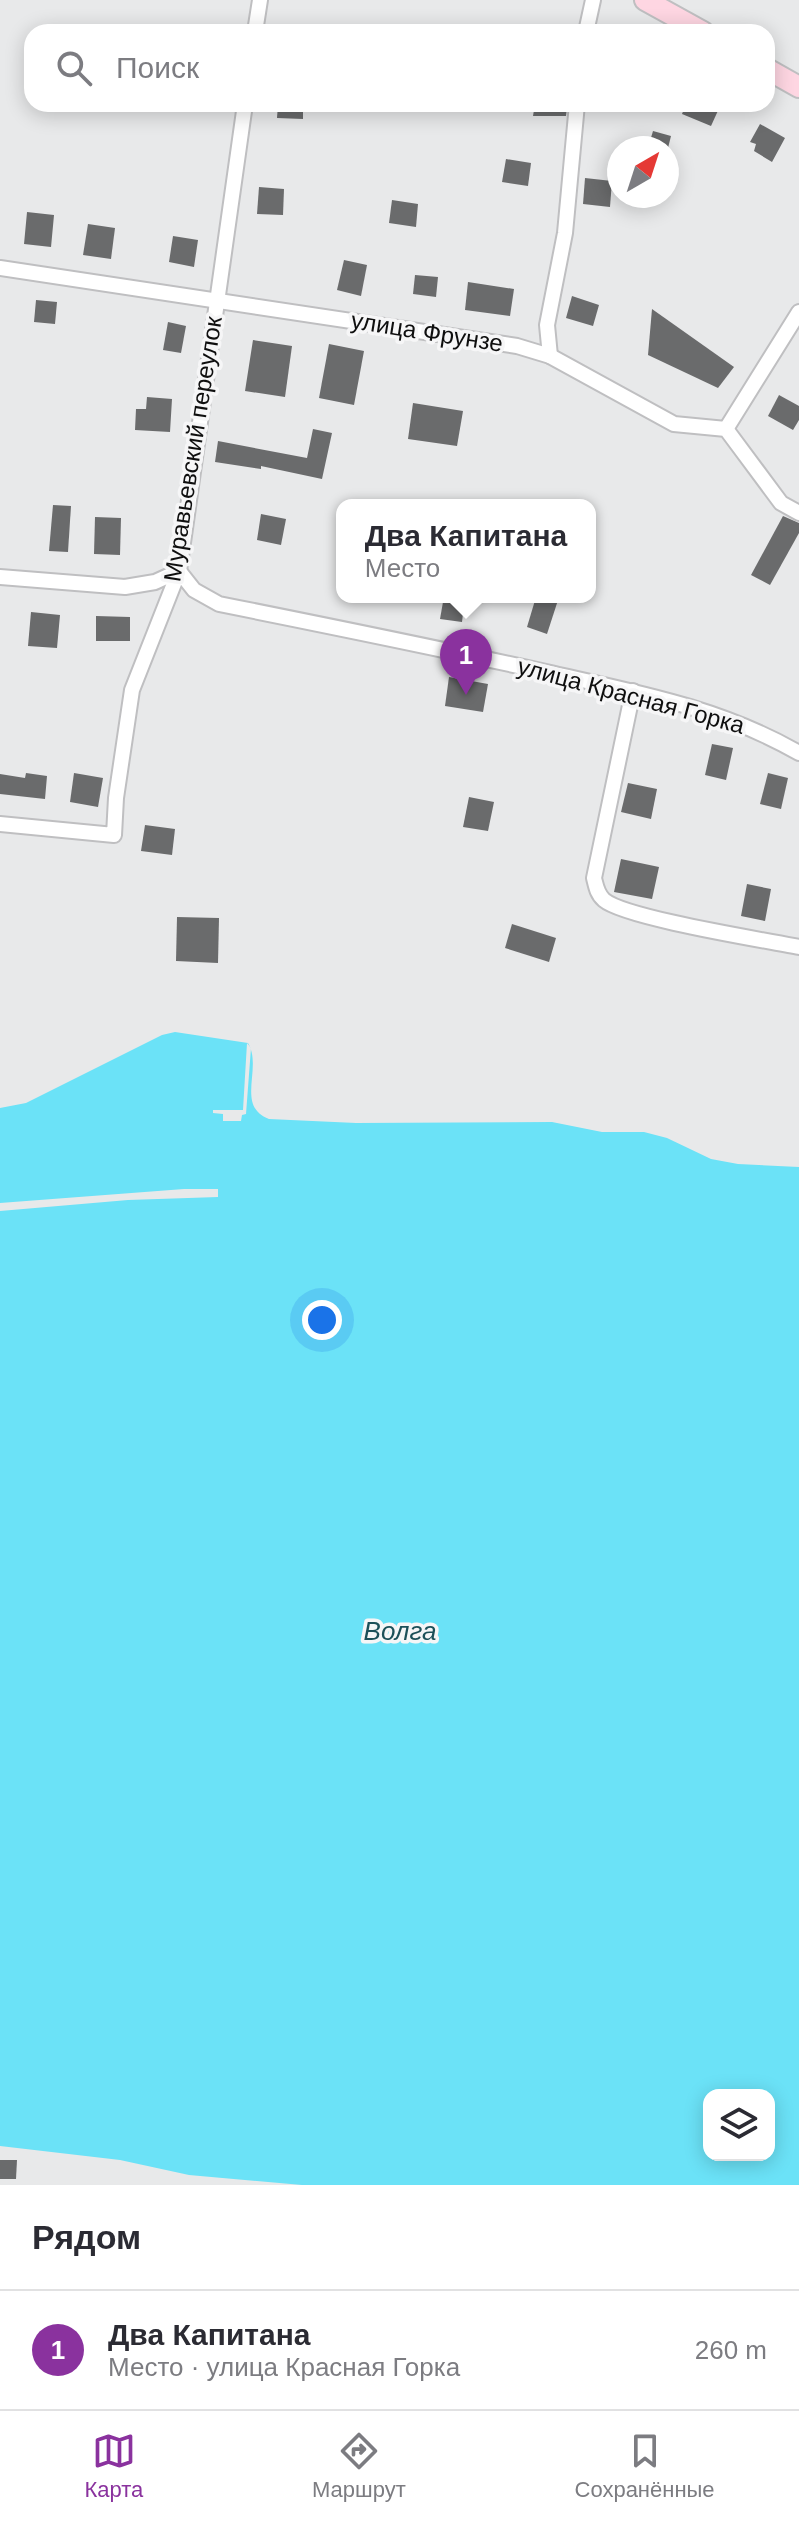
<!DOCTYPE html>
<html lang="ru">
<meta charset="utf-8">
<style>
body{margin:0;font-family:Helvetica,sans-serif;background:#f7f7f7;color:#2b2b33}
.controls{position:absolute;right:24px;bottom:24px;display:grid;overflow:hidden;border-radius:16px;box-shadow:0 4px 20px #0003}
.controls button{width:72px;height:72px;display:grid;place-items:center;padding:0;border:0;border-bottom:2px solid #e1e1e2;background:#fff;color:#2b2b33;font:40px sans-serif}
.compass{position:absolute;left:607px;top:136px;width:72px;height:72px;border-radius:50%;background:#fff;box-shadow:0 4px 20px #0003;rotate:39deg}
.you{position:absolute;left:322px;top:1320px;width:28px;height:28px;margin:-20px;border:6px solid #fff;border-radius:50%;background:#1a73e8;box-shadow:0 0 0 12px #1a73e833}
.badge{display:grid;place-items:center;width:52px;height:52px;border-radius:50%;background:#8a329e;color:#fff;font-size:26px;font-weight:700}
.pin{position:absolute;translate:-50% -66px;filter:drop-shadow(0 2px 4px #0008)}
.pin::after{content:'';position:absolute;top:42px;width:28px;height:24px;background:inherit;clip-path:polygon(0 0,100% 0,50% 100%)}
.popup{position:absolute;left:336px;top:499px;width:260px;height:104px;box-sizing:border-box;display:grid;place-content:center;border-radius:16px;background:#fff;filter:drop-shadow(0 2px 6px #0005);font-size:26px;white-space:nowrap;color:#7c7c81}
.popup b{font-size:30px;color:#2b2b33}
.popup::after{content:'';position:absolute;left:50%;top:100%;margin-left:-16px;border:16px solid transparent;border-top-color:#fff}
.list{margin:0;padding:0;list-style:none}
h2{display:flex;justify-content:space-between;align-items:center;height:104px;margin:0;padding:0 32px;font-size:34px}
h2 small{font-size:26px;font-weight:400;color:#7c7c81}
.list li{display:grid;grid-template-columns:52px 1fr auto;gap:24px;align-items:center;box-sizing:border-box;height:120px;padding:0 32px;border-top:2px solid #e1e1e2}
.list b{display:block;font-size:30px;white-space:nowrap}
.list p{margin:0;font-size:26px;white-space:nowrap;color:#7c7c81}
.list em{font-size:26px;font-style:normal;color:#7c7c81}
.icon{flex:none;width:44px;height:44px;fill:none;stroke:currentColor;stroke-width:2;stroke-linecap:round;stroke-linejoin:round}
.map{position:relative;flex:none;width:799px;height:2185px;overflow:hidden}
.search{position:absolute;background:#fff;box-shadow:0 4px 20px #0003;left:24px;right:24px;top:24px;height:88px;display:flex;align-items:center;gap:20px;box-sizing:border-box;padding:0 28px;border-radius:24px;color:#7c7c81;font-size:30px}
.sheet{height:224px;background:#fff}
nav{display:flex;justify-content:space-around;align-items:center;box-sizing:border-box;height:112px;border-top:2px solid #e1e1e2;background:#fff;font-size:22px;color:#7c7c81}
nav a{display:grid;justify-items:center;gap:4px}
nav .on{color:#8a329e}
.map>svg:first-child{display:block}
</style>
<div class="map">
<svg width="799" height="2185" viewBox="0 0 799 2185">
<rect width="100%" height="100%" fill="#e8e9ea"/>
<path fill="#6be2f7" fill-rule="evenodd" d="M 175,1032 L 248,1043 C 263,1068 235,1106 269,1119 L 356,1123 L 552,1122 L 602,1132 L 644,1132 L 667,1138 L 711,1159 L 738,1164 L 799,1167 L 799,2185 L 302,2185 L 189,2175 L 120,2160 L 0,2146 L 0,1108 L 26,1103 L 162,1035 ZM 709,2095 L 769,2095 L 769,2155 L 709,2155 Z"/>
<g fill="#e8e9ea">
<polygon points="247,1043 251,1048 246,1114 242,1115 241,1121 223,1121 223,1114 213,1113 213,1110 243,1110"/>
<polygon points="184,1189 218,1189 218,1197 128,1200 0,1211 0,1203"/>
</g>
<g fill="#6a6b6c">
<polygon points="278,104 303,104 303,119 277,118"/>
<polygon points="535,104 567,108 566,116 533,116"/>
<polygon points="686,104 721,104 711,126 682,114"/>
<polygon points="760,124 785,138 772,162 754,151 756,144 750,142"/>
<polygon points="653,131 671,136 668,148 648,148"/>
<polygon points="506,159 531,163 528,186 502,182"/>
<polygon points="585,178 612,181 610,207 583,204"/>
<polygon points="259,187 284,189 283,215 257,214"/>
<polygon points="392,200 418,204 416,227 389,223"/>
<polygon points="27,212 54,215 51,247 24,244"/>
<polygon points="88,224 115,228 111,259 83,255"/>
<polygon points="173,236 198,240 194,267 169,262"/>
<polygon points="344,260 367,265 361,296 337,290"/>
<polygon points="415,275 438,277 436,297 413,294"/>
<polygon points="468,282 514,289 510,316 465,310"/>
<polygon points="572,296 599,305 593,326 566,318"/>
<polygon points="36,300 57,302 55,324 34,322"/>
<polygon points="652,309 734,367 718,388 648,355"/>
<polygon points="168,322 186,326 181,353 163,350"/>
<polygon points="253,340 292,346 285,397 245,391"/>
<polygon points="329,344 364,351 354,405 319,398"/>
<polygon points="779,395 799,406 799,420 793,430 768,416"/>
<polygon points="147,397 172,399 170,432 135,430 136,409 146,409"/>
<polygon points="413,403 463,411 457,446 408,439"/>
<polygon points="313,429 332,433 322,479 261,466 261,469 215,462 218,441 307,458"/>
<polygon points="53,505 71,506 68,552 49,551"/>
<polygon points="261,514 286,519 281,545 257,540"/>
<polygon points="783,516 799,523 799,533 770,585 751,575"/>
<polygon points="95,517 121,518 120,555 94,554"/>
<polygon points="536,597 559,597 547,634 527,627"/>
<polygon points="443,602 464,605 462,622 440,619"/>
<polygon points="31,612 60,615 57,648 28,646"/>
<polygon points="96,616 130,617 130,641 96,641"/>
<polygon points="449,677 488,684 483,712 445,706"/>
<polygon points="712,744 733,748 726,780 705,775"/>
<polygon points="26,773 47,776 45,799 0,794 0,774 25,778"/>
<polygon points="74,773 103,778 98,807 70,802"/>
<polygon points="768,773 788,778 781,809 760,804"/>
<polygon points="628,783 657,789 651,819 621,812"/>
<polygon points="469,797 494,802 488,831 463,827"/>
<polygon points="145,825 175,829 172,855 141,851"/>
<polygon points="621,859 659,867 652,899 614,892"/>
<polygon points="747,884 771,889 765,921 741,916"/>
<polygon points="177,917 219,918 218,963 176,961"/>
<polygon points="512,924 556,938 549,962 505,948"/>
<polygon points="0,2160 17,2160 16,2179 0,2179"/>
</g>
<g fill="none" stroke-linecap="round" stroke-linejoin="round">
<g stroke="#bfbfc1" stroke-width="18">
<g id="street">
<polyline points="255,32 260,0"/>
<polyline points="586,32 593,0"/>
<polyline points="0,268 517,346 550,356 674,424 726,429 781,503 799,513"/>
<polyline points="550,356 547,325 565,233 577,104"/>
<polyline points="726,429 799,312"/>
<path d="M 0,577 L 125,587 L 155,582 L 179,571 L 194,590 L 219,604 C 329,626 437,648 546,672 C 634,692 719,707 799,753"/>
<path d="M 633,691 L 594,878 C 596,886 597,894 604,900 C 625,918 764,940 799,947"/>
<polyline points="0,824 114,835 116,798 132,690 179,571 245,104"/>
</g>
</g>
<g stroke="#bfbfc1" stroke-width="24">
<g id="secondary">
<polyline points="645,0 703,32"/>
<polyline points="767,69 799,87"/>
</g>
</g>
<use href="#street" stroke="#fff" stroke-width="14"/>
<use href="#secondary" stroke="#fed6e2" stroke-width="20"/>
</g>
<g text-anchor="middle" stroke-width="7" stroke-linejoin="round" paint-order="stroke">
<g font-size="24" fill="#0f0f0f" stroke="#f6f6f7">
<text transform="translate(427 332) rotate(9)" y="8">улица Фрунзе</text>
<text transform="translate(193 449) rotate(-81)" y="8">Муравьевский переулок</text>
<text transform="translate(631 696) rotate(15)" y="8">улица Красная Горка</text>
</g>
<g font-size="26" font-style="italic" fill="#1c5059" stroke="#f6f6f7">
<text x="400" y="1640">Волга</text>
</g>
</g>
</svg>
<div class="controls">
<button><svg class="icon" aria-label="layers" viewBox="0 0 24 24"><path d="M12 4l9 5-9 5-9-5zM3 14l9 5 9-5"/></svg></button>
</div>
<svg class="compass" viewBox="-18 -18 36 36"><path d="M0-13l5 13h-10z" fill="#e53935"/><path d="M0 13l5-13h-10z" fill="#7c7c81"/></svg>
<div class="you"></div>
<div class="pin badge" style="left:466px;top:695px">1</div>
<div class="popup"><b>Два Капитана</b>Место</div>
<div class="search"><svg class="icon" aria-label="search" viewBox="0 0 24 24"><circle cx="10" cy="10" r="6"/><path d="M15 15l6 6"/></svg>Поиск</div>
</div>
<section class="sheet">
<h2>Рядом<small></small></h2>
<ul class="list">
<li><span class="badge">1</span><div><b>Два Капитана</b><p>Место · улица Красная Горка</p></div><em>260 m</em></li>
</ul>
</section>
<nav>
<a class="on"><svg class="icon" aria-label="map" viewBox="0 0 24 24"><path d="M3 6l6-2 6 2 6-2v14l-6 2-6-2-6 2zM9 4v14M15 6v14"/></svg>Карта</a>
<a><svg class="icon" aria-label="directions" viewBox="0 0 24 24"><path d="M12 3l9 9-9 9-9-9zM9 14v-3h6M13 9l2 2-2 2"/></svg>Маршрут</a>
<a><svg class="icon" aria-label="saved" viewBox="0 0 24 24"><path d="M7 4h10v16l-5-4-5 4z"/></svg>Сохранённые</a>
</nav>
